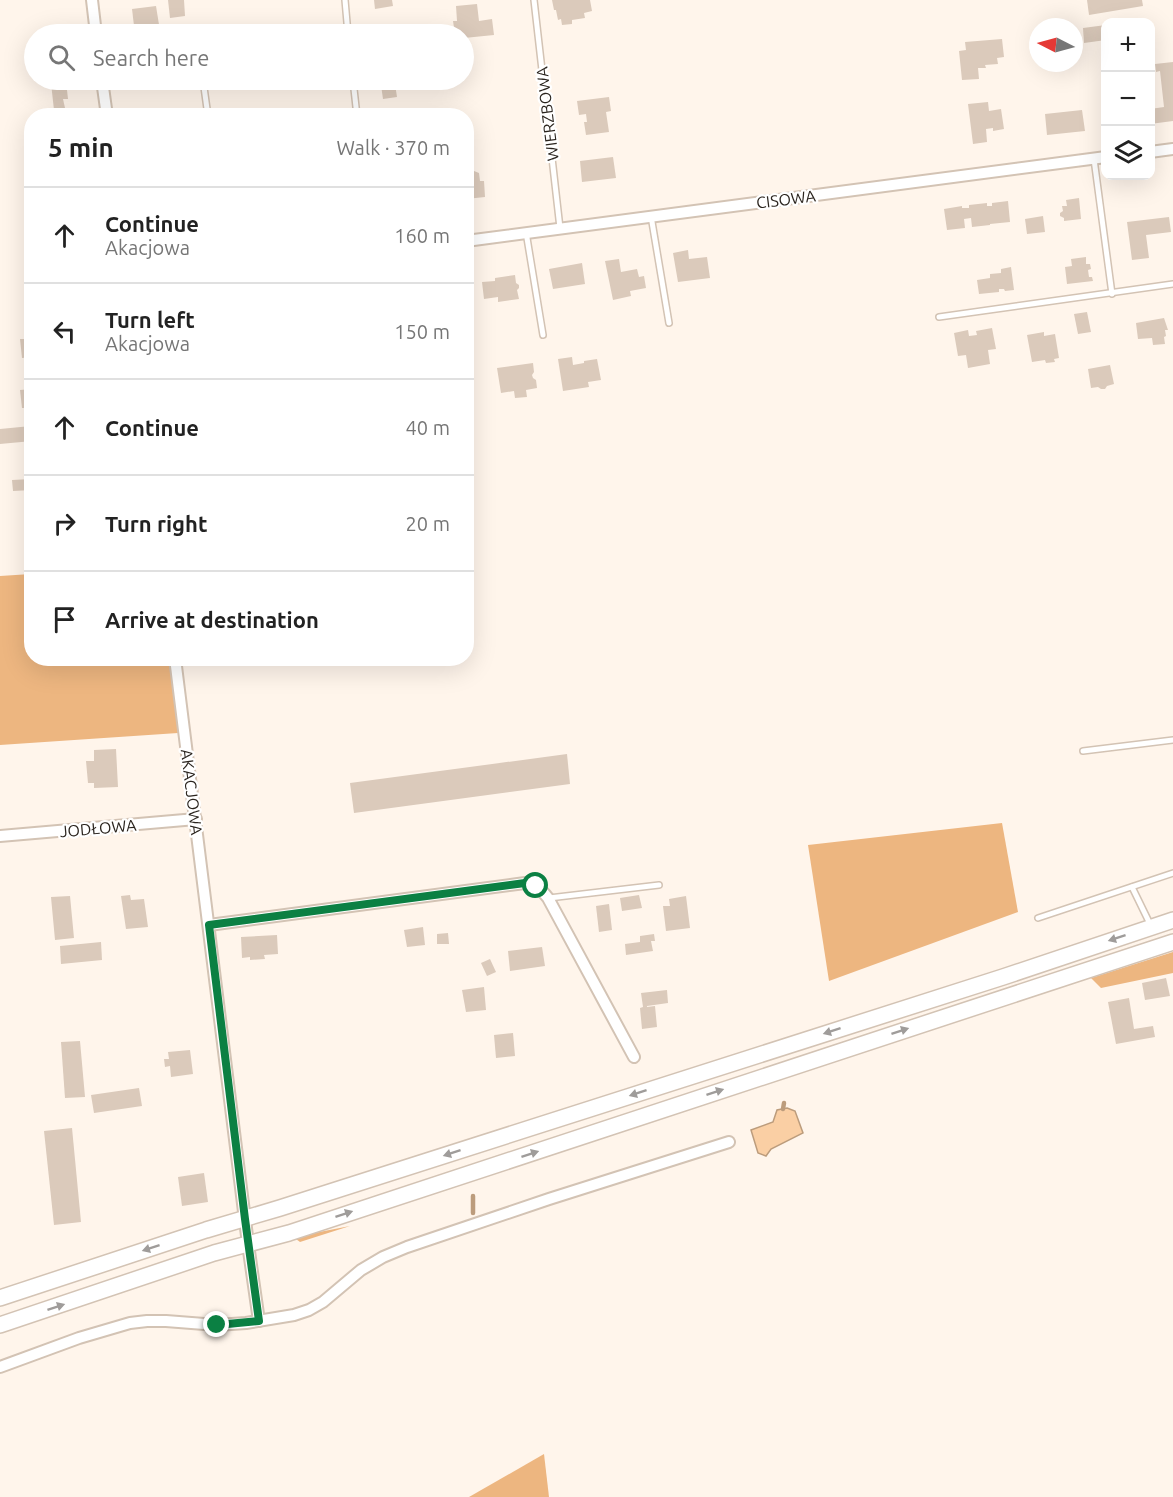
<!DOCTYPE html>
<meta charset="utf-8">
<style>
body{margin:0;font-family:Ubuntu,sans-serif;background:#f2f2f2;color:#222}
.controls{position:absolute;right:18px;top:18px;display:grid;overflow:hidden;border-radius:12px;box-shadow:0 6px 24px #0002}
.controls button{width:54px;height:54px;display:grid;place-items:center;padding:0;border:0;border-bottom:2px solid #e0e0e0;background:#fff;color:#222;font:30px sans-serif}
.compass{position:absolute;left:1029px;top:18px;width:54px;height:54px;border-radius:50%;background:#fff;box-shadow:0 6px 24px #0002;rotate:276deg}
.stop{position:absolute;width:18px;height:18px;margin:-14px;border:4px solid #0b8043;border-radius:50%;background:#fff}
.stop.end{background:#0b8043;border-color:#fff;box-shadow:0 2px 6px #0008}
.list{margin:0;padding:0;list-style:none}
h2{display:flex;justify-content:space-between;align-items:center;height:78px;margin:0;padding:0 24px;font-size:26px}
h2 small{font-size:20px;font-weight:400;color:#767676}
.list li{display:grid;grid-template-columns:39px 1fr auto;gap:18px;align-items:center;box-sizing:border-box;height:96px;padding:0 24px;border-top:2px solid #e0e0e0}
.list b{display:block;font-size:22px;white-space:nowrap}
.list p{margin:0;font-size:20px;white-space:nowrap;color:#767676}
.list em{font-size:20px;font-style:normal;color:#767676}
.icon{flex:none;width:33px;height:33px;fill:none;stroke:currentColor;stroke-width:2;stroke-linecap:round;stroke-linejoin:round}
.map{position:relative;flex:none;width:1173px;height:1497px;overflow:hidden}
.search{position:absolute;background:#fff;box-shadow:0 6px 24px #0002;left:24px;top:24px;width:450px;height:66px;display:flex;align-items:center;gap:15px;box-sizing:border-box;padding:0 21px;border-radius:33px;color:#767676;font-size:22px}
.panel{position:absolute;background:#fff;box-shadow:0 6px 24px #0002;left:24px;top:108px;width:450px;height:558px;border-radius:24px}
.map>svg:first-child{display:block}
</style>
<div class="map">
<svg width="1173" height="1497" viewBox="0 0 1173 1497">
<rect width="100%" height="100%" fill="#fff5eb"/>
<g fill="#edb680">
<polygon points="31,574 32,658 169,659 178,733 0,745 0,576"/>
<polygon points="1002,823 1018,912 829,981 808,845"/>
<polygon points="1173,952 1173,973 1101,988 1091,978"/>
<polygon points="350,1226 300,1242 296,1239 309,1234"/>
<polygon points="544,1454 549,1497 469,1497"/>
</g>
<polygon fill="#facfa4" stroke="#bc9c7c" stroke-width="1.5" points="787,1108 795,1111 803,1133 771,1149 766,1156 758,1153 751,1130 773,1122 777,1110"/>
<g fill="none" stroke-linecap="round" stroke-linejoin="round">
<g stroke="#bc9c7c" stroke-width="4.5">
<polyline points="783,1109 784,1103"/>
<polyline points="473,1196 473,1213"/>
</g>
</g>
<g fill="#dbcabb">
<polygon points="168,0 184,0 185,16 170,18"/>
<polygon points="374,0 392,0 393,6 375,9"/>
<polygon points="552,0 590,0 592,11 584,13 585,18 572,20 572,24 562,25 561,19 558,20 556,10 554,10"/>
<polygon points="1087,0 1142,0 1143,6 1089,15"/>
<polygon points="477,4 479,21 492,19 494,35 464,38 464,34 455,34 453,21 457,21 456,6"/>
<polygon points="156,6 160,31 135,34 132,9"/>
<polygon points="1106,25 1106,40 1084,43 1083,28"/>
<polygon points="1002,39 1004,57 997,58 998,64 985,65 986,68 978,68 979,79 962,80 959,51 966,50 965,42"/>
<polygon points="1173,62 1173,121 1150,124 1150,109 1164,107 1160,71 1156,72 1155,64"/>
<polygon points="377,80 401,80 401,83 395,84 397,97 383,99 381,85 376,86 375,81"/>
<polygon points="66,81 68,99 63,99 65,108 54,110 51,83"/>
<polygon points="609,97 611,111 606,112 609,132 586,135 584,122 587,122 586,114 579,115 577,101"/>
<polygon points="988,102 989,111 1001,109 1004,129 993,131 993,128 986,129 987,142 973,144 968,104"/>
<polygon points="1082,110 1085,131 1047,135 1045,114"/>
<polygon points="613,157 616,178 582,182 580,161"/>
<polygon points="469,171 474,171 479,173 480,181 484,181 485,197 466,199 466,174"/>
<polygon points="1079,198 1081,219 1064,221 1064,218 1060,216 1060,213 1063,211 1062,206 1067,206 1066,200"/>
<polygon points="1008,201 1010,222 990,224 990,225 972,227 971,218 964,219 965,228 947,230 944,209 962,206 962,208 969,208 969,205 987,203 987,206 992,206 992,203"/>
<polygon points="1043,216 1045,232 1027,234 1025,219"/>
<polygon points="1169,217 1171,232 1146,235 1149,258 1132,260 1127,222"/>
<polygon points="27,226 32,226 32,246 28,246"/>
<polygon points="688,250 689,259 707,257 710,278 678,282 673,253"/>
<polygon points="1086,257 1086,264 1090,264 1091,269 1088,270 1089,277 1092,277 1093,281 1067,284 1065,267 1072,266 1071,259"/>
<polygon points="619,259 621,272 637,269 639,277 644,276 646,288 630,291 631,296 613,300 605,261"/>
<polygon points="582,263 585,284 553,289 549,269"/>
<polygon points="1011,267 1014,290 1005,291 1004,289 999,289 999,292 979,294 977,280 990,278 990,274 1001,273 1001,269"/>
<polygon points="515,275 516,283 519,285 519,288 517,290 519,299 498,302 498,297 484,299 482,282 495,281 495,278"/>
<polygon points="1087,312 1091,332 1078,334 1074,314"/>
<polygon points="1164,318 1168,330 1165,330 1166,336 1164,337 1165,344 1153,345 1152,338 1138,339 1136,323"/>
<polygon points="992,328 996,349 988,350 990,364 968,368 966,355 958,356 954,333 968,330 969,336 977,335 976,331"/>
<polygon points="1044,332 1044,336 1055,334 1059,358 1054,359 1055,362 1046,363 1045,360 1032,362 1027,335"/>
<polygon points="20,339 32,339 32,357 22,358"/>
<polygon points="572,357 573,365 584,363 584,361 597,359 601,380 588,382 589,387 563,391 558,359"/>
<polygon points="533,363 534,372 532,375 533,378 536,380 537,388 526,390 527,397 515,398 514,391 501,393 497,368"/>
<polygon points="1110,365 1114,384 1107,386 1105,389 1101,389 1098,387 1091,388 1088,369"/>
<polygon points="32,389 32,408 22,408 20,390"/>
<polygon points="31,426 32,441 0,444 0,429"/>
<polygon points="32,479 32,490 13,491 12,480"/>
<polygon points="116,749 118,787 94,788 94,783 88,783 86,761 94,761 94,750"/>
<polygon points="567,754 570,784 354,813 350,783"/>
<polygon points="130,895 131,900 144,899 148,927 126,929 121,896"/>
<polygon points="639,895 642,908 622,911 620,898"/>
<polygon points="70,896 74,938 55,940 51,897"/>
<polygon points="686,896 690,928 666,931 663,906 670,906 669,899"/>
<polygon points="609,904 612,930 599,932 596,906"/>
<polygon points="423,927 425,945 407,947 404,930"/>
<polygon points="448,933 449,944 437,944 437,934"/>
<polygon points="654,934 655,941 651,941 653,951 626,955 625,944 640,942 640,936"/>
<polygon points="277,935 278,954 264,955 265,959 250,960 250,957 242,958 241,937"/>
<polygon points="101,942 102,960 61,964 60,946"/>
<polygon points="542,947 545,966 510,971 508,951"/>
<polygon points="490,959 496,972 487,976 481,963"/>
<polygon points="1166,978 1170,996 1145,1000 1142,983"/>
<polygon points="484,987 486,1010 466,1012 462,990"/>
<polygon points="667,990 668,1003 647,1006 647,1007 655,1006 657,1027 642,1029 640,1008 643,1007 641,993"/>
<polygon points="1129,998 1134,1029 1153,1026 1155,1037 1116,1044 1108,1002"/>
<polygon points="513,1033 515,1056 496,1058 494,1035"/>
<polygon points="80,1041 85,1097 65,1098 61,1042"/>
<polygon points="190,1050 193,1074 171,1077 170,1066 165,1067 164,1059 169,1059 168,1052"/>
<polygon points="139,1088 142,1106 94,1113 91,1095"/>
<polygon points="72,1128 81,1222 54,1225 44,1131"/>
<polygon points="204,1173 208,1202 182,1206 178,1177"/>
</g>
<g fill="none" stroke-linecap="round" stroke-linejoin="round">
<g stroke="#d3c3b4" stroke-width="8">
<g id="lane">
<polyline points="345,0 348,34"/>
<polyline points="534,0 560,228"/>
<polyline points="203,80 208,116"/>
<polyline points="353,80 357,116"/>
<polyline points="1094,159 1112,294"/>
<polyline points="651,216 669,323"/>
<polyline points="526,232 543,335"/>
<polyline points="939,317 1173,284"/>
<polyline points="1083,751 1173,740"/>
<polyline points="1132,887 1151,926"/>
<polyline points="549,898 659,885"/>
<polyline points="1038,918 1173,873"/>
</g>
</g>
<g stroke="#d3c3b4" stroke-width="14">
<g id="street">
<polyline points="92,0 96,34"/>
<polyline points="102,80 107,116"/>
<polyline points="1150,152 1173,149"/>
<polyline points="466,241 1106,157"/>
<polyline points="175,658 248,1244 259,1321"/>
<polyline points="0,836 196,819"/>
<path d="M 209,925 L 525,883 C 536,886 541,889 548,898 L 634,1057"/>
<polyline points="0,1367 79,1338 130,1323 147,1321 166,1321 217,1325 246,1323 294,1315 309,1310 323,1302 361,1270 383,1257 407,1247 549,1199 729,1142"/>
</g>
</g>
<g stroke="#d3c3b4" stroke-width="18">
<g id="secondary">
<polyline points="0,1298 206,1230 280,1208 1003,977 1173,920"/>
<polyline points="0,1325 214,1253 289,1233 1173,942"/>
</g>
</g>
<use href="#lane" stroke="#fff" stroke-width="5"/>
<use href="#street" stroke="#fff" stroke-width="10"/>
<use href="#secondary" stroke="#fff" stroke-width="15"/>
</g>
<defs><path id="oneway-solid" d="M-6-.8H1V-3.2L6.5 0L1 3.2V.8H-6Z" transform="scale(1.5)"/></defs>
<g fill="#9f9c9a">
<use href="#oneway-solid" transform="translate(1117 938) rotate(162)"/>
<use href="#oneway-solid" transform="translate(832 1031) rotate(162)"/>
<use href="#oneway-solid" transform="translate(900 1031) rotate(-18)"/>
<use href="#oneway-solid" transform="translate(715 1092) rotate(-18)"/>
<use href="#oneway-solid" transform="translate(638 1093) rotate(162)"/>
<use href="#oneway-solid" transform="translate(452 1153) rotate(162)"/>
<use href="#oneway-solid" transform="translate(530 1154) rotate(-18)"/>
<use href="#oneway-solid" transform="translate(344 1214) rotate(-18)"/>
<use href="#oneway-solid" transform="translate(151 1248) rotate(162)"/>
<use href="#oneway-solid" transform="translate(56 1307) rotate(-18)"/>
</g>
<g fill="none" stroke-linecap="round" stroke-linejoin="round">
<polyline stroke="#0b8043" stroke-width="8" points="217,1325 259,1321 245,1219 209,925 525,883 536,886"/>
</g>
<g text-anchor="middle" stroke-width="4.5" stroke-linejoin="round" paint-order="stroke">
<g font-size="16" fill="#2a241e" stroke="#fff">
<text transform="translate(547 114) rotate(-97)" y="6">WIERZBOWA</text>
<text transform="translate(786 199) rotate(-7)" y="6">CISOWA</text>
<text transform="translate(192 792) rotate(83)" y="6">AKACJOWA</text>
<text transform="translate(98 828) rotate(-5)" y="6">JODŁOWA</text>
</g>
</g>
</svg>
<div class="controls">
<button>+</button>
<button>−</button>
<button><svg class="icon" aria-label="layers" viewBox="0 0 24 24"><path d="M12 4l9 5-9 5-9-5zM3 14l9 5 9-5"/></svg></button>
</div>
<svg class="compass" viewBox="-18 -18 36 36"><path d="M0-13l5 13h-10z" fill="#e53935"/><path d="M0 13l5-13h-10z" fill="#767676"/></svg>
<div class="stop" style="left:536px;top:886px"></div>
<div class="stop end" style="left:217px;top:1325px"></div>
<div class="search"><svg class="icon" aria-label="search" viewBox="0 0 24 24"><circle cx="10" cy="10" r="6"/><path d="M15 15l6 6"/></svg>Search here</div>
<section class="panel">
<h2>5 min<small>Walk · 370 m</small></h2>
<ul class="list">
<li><svg class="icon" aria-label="ahead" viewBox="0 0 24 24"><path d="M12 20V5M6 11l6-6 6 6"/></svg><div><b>Continue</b><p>Akacjowa</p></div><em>160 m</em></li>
<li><svg class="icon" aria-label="left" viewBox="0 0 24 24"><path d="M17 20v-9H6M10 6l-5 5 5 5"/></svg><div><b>Turn left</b><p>Akacjowa</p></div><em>150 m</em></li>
<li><svg class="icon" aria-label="ahead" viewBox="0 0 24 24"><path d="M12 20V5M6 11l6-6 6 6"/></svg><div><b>Continue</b></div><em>40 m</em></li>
<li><svg class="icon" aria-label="right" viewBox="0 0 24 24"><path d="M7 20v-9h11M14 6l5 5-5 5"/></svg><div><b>Turn right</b></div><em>20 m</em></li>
<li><svg class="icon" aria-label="arrive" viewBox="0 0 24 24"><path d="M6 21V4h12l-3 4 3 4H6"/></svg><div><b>Arrive at destination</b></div></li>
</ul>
</section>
</div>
